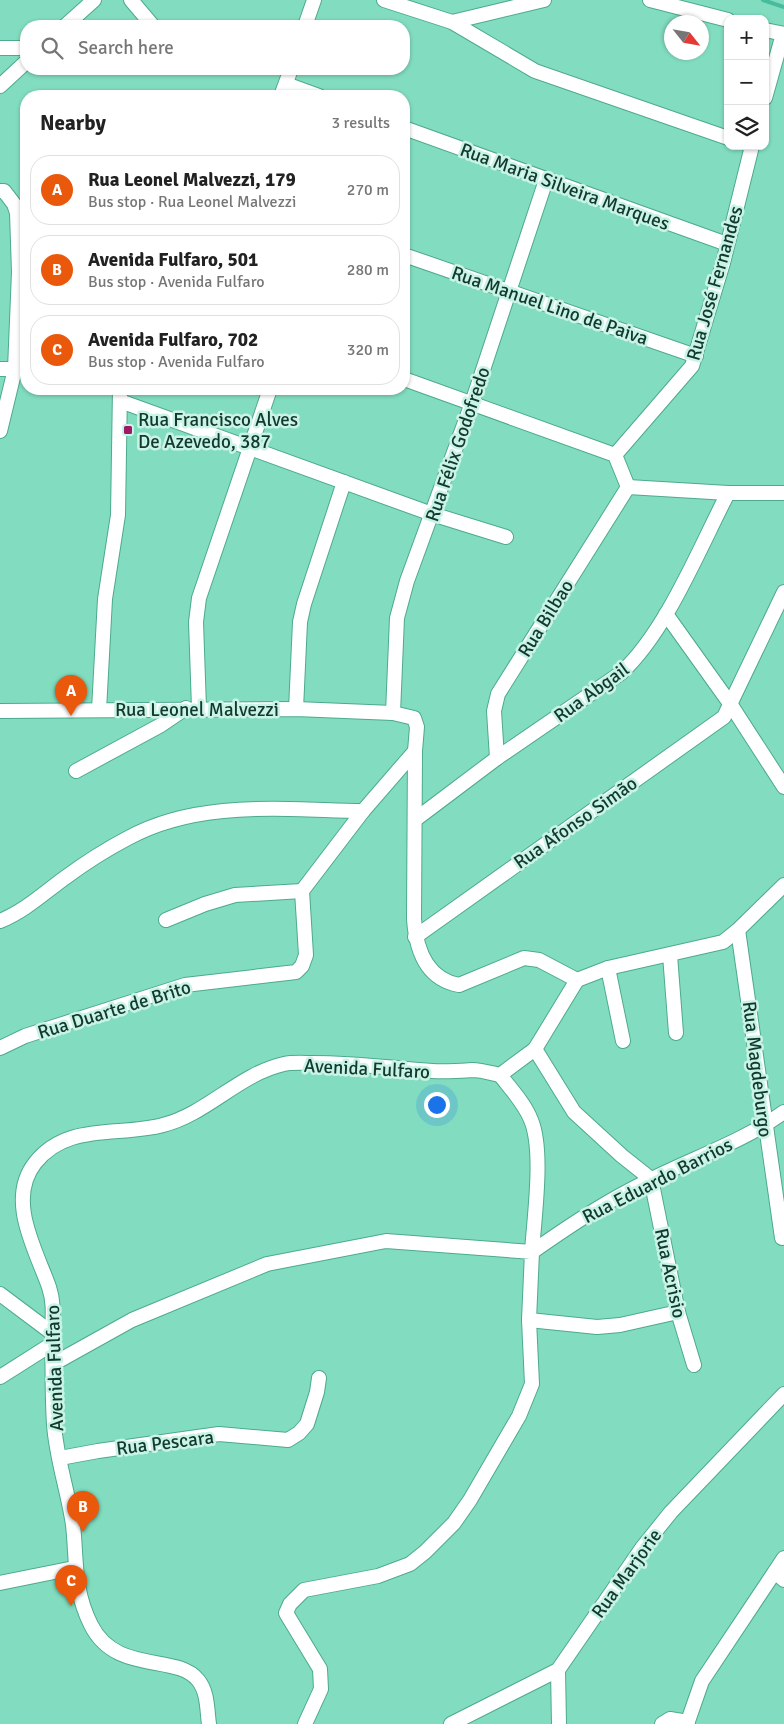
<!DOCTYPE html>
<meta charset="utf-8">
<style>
body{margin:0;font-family:Signika,sans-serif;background:#f2f2f2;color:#222}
.controls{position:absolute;right:15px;top:15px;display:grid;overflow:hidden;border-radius:10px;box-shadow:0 1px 4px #0004}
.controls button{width:45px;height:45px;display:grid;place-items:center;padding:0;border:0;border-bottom:1px solid #e0e0e0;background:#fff;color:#222;font:25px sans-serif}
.compass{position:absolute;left:664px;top:15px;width:45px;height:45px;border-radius:50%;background:#fff;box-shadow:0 1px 4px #0004;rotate:121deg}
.you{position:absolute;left:436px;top:1104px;width:18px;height:18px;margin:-12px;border:4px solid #fff;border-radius:50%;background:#1a73e8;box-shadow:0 0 0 8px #1a73e833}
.badge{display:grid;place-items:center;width:32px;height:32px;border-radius:50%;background:#ea580c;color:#fff;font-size:16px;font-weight:700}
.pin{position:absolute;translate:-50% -41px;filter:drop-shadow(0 1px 2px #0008)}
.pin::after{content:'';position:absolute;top:26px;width:18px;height:15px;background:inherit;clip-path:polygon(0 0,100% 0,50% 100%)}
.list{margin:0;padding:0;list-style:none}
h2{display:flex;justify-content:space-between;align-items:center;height:65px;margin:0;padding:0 20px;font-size:21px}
h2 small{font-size:16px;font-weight:400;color:#767676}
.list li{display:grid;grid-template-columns:32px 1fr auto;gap:15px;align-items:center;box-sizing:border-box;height:70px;margin:0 10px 10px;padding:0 10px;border:1px solid #e0e0e0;border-radius:20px}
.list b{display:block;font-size:19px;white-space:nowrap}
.list p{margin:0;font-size:16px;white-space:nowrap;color:#767676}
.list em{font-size:16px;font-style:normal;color:#767676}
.icon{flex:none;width:28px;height:28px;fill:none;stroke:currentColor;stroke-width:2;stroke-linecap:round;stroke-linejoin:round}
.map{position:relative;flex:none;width:784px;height:1724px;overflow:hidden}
.search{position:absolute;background:#fff;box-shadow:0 1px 4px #0004;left:20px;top:20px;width:390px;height:55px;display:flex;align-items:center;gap:12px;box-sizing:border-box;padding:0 18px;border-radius:20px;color:#767676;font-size:19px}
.panel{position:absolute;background:#fff;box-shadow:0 1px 4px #0004;left:20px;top:90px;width:390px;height:305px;border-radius:20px}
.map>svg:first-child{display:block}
</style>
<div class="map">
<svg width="784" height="1724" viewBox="0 0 784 1724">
<rect width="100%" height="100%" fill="#82ddc0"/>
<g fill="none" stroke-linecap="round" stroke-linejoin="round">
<polyline stroke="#47bd9d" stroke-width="4" points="763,0 784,7"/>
<g stroke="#4daa8f" stroke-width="16">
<g id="minor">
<polyline points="131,0 153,26"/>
<polyline points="384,0 452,22 535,71 728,138"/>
<polyline points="650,0 728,20"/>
<polyline points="452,22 544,0"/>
<polyline points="65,26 94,0"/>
<polyline points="305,26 314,0"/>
<polyline points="765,30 784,34"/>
<polyline points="0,48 26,48"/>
<polyline points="286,84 319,96"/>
<polyline points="0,86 26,62"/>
<polyline points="281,96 291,69"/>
<polyline points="765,98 783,34"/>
<polyline points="404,128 727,244"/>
<polyline points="0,191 4,191 14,204 17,213 19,272 15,369 0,431"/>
<polyline points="404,255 696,356"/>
<polyline points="0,369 15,369"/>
<polyline points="404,379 615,455 628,487"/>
<polyline points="120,401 432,514 506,537"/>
<polyline points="615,455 692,366 723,263 752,146"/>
<polyline points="628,487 728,493 784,493"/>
<polyline points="666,614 731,705 784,787"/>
<polyline points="199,708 196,622 199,598 270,389"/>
<polyline points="296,709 300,622 304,604 344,482"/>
<polyline points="99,710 105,599 118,515 120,389"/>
<path d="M 0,711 L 296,709 L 393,713 L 414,718 L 417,727 L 415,751 L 414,919 C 416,949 426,979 459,985 L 524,958 L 539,960 L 577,980"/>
<polyline points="393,713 397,618 407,581 472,403 546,180"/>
<polyline points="497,758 494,711 498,694 628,487"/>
<polyline points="76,771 161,725 186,708"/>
<path d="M 416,819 L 497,758 L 621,673 C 666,632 699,549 728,493"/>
<polyline points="166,920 205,904 235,895 302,891"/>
<path d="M 0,921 C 25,911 45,892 66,877 C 85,863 107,849 128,838 C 199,799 285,810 363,811"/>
<polyline points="738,930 782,1238"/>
<polyline points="415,937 724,717 784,592"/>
<polyline points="670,955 676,1033"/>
<polyline points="608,968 623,1041"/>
<polyline points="0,1048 25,1036 185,985 296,972 302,966 306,955 302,891 363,811 415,751"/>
<polyline points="535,1049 574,1112 622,1156 651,1179 678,1312 694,1365"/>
<path d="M 500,1075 C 511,1089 525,1104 531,1120 C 544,1151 534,1218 532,1252"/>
<path d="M 532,1252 C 572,1224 608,1200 652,1179 C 696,1157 744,1141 784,1112"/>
<polyline points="0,1294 52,1333"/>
<polyline points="529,1320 597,1327 620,1325 678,1312"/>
<polyline points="53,1364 132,1320 267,1264 386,1241 532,1252 529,1320 532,1384 519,1416 470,1500 454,1523 425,1552 410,1564 378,1576 304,1590 290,1604 286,1613 320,1669 321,1689 305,1724"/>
<polyline points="0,1377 52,1344"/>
<polyline points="60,1458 98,1451 219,1434 288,1440 299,1433 307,1424 317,1392 319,1378"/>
<polyline points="775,1572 784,1580"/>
<polyline points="0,1583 74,1568"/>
<polyline points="558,1670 559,1724"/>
<path d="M 209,1724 C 207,1710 208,1692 198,1680 C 176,1653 116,1675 91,1625 C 73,1589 77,1561 73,1525 C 68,1491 56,1457 54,1424 C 52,1395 53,1366 52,1338 C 52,1320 55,1305 49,1287 C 36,1250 6,1200 35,1163 C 67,1122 119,1137 163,1125 C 207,1114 239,1074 284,1064 C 293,1062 304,1063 313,1063 C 353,1063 393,1068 432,1071 C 446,1072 458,1071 472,1070 C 481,1070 491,1073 500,1075 L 535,1049 L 577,980 L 608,968 L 723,942 L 738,930 L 784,885"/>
<polyline points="451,1724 558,1670 642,1548 671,1512 784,1394"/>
<polyline points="662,1724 670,1719 688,1722"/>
<polyline points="687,1724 702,1681 784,1558"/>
</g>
</g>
<use href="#minor" stroke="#fff" stroke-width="14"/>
</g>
<rect fill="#9f1766" stroke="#c9f4e5" stroke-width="2" x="123" y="425" width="10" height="10" rx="2.5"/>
<g text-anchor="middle" stroke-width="5" stroke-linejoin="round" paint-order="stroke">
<g font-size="19" fill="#12392e" stroke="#c9f4e5">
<text transform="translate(565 186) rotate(20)" y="7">Rua Maria Silveira Marques</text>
<text transform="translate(714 283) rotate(-74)" y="7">Rua José Fernandes</text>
<text transform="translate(550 305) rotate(19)" y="7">Rua Manuel Lino de Paiva</text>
<text transform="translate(457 444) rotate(-71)" y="7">Rua Félix Godofredo</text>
<text transform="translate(545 618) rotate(-58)" y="7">Rua Bilbao</text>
<text transform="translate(591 692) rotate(-36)" y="7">Rua Abgail</text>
<text x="197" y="716">Rua Leonel Malvezzi</text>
<text transform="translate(575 822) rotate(-35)" y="7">Rua Afonso Simão</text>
<text transform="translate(114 1009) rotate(-17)" y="7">Rua Duarte de Brito</text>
<text transform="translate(367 1068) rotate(3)" y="7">Avenida Fulfaro</text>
<text transform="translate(758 1069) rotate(83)" y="7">Rua Magdeburgo</text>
<text transform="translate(657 1180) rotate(-27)" y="7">Rua Eduardo Barrios</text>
<text transform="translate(671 1273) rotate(78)" y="7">Rua Acrisio</text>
<text transform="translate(54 1368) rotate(-92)" y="7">Avenida Fulfaro</text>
<text transform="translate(165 1442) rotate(-7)" y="7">Rua Pescara</text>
<text transform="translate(626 1573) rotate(-54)" y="7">Rua Marjorie</text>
</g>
<g font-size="19" fill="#12392e" stroke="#c9f4e5" text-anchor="start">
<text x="138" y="426">Rua Francisco Alves<tspan x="138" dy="22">De Azevedo, 387</tspan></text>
</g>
</g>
</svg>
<div class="controls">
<button>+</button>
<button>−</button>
<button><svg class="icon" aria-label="layers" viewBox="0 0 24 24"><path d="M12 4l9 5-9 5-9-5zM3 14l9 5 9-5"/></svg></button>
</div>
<svg class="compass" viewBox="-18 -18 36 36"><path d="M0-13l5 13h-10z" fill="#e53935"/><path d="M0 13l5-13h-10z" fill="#767676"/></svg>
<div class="you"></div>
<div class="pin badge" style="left:71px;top:716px">A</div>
<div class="pin badge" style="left:83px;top:1532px">B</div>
<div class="pin badge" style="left:71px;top:1606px">C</div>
<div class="search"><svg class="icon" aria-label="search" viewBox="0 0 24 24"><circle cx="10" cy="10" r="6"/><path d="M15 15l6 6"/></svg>Search here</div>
<section class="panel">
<h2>Nearby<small>3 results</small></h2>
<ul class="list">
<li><span class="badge">A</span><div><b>Rua Leonel Malvezzi, 179</b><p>Bus stop · Rua Leonel Malvezzi</p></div><em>270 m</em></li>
<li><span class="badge">B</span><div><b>Avenida Fulfaro, 501</b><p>Bus stop · Avenida Fulfaro</p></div><em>280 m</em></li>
<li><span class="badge">C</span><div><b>Avenida Fulfaro, 702</b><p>Bus stop · Avenida Fulfaro</p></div><em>320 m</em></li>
</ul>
</section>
</div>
